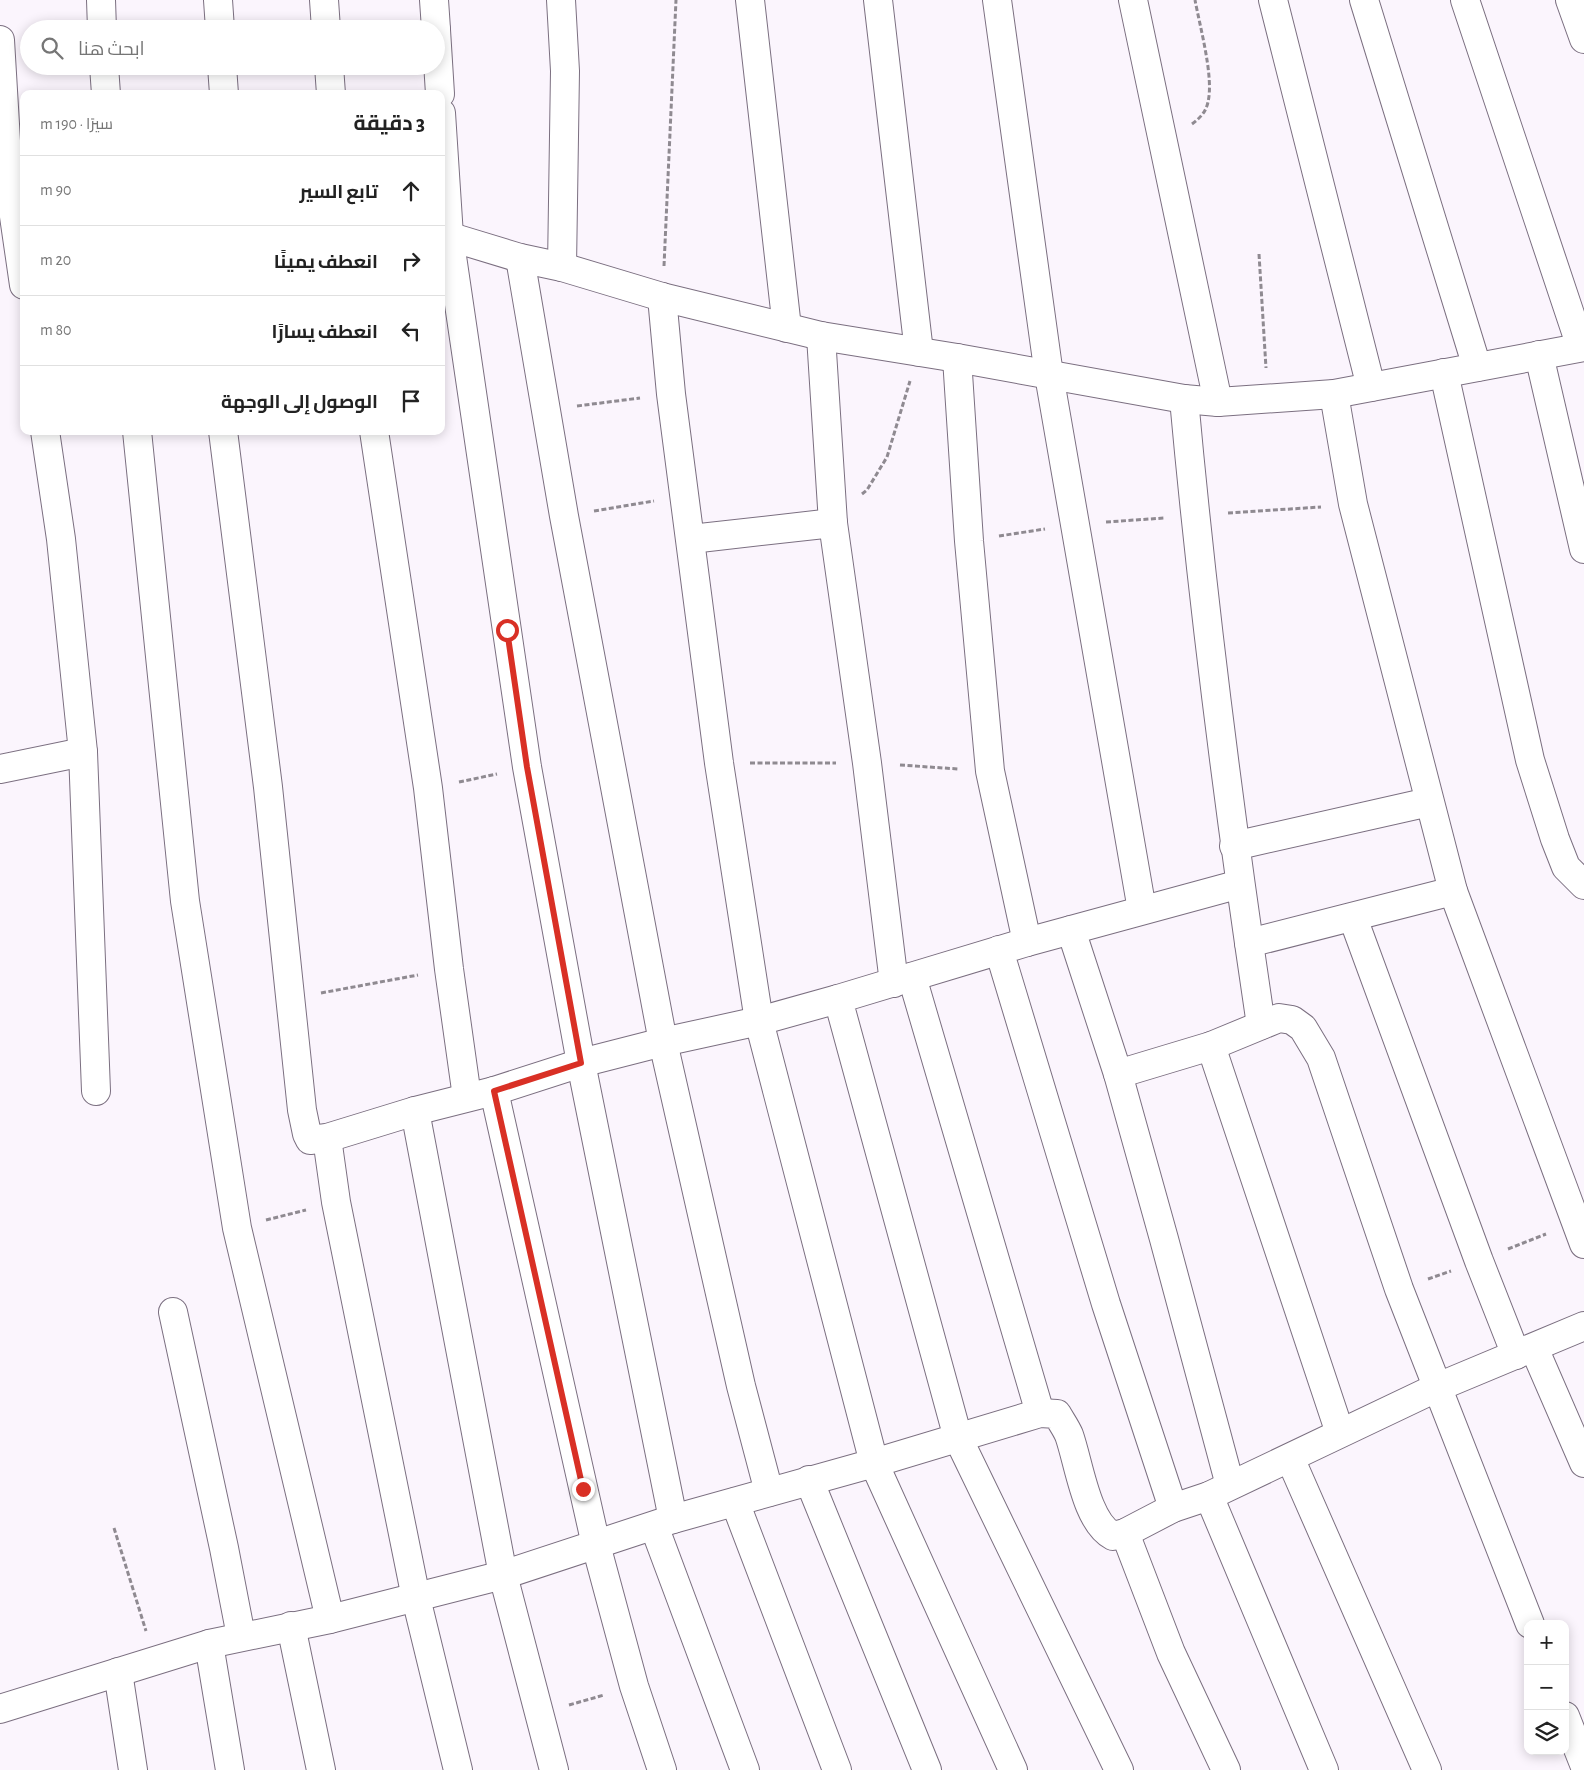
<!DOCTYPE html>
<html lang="ar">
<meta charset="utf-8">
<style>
body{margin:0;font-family:"Alegreya Sans",Cairo,sans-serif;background:#f6f6f6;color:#222;direction:rtl}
.controls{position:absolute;right:15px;bottom:15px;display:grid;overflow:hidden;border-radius:10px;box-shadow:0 2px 12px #0003}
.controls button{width:45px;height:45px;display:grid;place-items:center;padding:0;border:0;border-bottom:1px solid #e0e0e0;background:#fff;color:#222;font:25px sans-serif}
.stop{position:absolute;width:15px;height:15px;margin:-11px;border:4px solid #d93025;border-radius:50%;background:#fff}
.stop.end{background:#d93025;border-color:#fff;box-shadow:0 1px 5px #0008}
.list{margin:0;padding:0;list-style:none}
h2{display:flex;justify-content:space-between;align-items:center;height:65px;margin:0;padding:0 20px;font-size:21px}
h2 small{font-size:16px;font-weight:400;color:#767676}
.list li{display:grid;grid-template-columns:32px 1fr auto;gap:15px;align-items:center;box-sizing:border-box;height:70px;padding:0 20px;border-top:1px solid #e0e0e0}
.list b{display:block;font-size:19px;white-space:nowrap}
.list em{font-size:16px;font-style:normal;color:#767676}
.icon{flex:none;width:28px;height:28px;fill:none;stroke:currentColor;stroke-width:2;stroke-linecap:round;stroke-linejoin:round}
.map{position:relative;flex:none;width:1584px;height:1770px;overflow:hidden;direction:ltr}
.search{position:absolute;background:#fff;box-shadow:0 2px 12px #0003;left:20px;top:20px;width:425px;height:55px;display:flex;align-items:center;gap:12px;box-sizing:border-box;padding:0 18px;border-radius:28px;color:#767676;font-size:19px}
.panel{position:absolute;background:#fff;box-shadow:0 2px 12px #0003;left:20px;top:90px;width:425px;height:345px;border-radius:10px;direction:rtl}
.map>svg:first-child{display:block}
</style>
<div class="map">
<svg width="1584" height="1770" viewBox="0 0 1584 1770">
<rect width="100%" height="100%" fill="#fbf5fd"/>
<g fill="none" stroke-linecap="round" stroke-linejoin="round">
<g stroke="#7b6f80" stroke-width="30">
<g id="minor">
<polyline points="101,0 102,29"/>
<polyline points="218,0 220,29"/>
<polyline points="324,0 326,29"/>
<polyline points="434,0 436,29"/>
<polyline points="561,0 565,71 562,267"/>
<polyline points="750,0 787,328"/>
<polyline points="878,0 919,352"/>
<polyline points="997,0 1049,375 1142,910"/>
<polyline points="1133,0 1218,402"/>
<polyline points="1273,0 1371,387"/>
<polyline points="1364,0 1477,367"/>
<polyline points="1465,0 1581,347"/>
<polyline points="1570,0 1584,39"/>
<polyline points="436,30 440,94"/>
<polyline points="0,40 8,175 24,285"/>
<polyline points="104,66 106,94"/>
<polyline points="222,66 224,94"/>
<polyline points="329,66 331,94"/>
<polyline points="441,113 449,236 527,767 581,1063 673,1519"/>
<polyline points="441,234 520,258 562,267 662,297 821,336 957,358 1184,399 1218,402 1334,394 1584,347"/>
<polyline points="520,258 564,516 663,1042 741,1386 769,1492"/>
<polyline points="662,297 671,394 719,763 759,1021 874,1463 1013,1770"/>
<polyline points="821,336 833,523 867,763 894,983"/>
<polyline points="1539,355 1584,549"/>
<polyline points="957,358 969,541 990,771 1027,942"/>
<polyline points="1444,373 1530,760 1555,839 1566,867 1584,885"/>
<polyline points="1334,394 1353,504 1453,891 1584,1244"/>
<path d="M 1184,399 C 1203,608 1230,817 1261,1025"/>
<polyline points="45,431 61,539 83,752 96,1091"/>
<polyline points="137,431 185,901 237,1228 330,1619"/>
<polyline points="223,431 268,787 302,1110 307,1134 310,1140 327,1138 415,1111 494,1091 581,1063 663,1042 759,1021 838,999"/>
<polyline points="374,431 428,788 449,969 467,1097"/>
<polyline points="691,539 833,523"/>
<polyline points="0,769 83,752"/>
<polyline points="1234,846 1429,802"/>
<polyline points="1353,918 1479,1261 1516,1355"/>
<polyline points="1071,930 1118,1074 1164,1239 1230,1485"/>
<polyline points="1249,943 1453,891"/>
<polyline points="999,950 1106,1304 1173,1508"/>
<polyline points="912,977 1040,1413"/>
<polyline points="1211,1046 1340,1433"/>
<polyline points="1118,1074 1211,1046 1279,1018 1292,1020 1303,1028 1321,1058 1399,1289 1530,1624"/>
<polyline points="494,1091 596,1545 634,1686 662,1770"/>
<polyline points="415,1111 503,1575 554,1770"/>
<polyline points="327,1138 336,1202 416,1598 458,1770"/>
<polyline points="173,1312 224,1548 241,1636"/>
<polyline points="1534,1348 1584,1463"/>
<polyline points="1290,1458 1427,1770"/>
<polyline points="809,1480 927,1770"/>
<polyline points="1209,1496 1324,1770"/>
<polyline points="735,1502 837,1770"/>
<polyline points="654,1526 745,1770"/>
<polyline points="1125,1533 1171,1653 1226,1770"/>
<polyline points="291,1626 321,1770"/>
<polyline points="209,1644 230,1770"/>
<polyline points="118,1672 133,1770"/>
<path d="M 0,1709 L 209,1644 L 330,1619 L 503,1575 L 673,1519 L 874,1463 L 1040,1413 L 1057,1414 C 1061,1421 1066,1428 1069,1435 C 1079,1463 1086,1522 1113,1536 L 1125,1533 L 1173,1508 L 1209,1496 L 1438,1387 L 1584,1326"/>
<polyline points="1565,1716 1584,1764"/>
<polyline points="1119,1770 958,1438 838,999 1027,942 1240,884"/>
</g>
</g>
<g stroke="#8f8a91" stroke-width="3" stroke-dasharray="5 2.5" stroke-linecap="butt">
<path d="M 1192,124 C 1200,118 1206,112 1208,102 C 1214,77 1200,27 1195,0"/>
<polyline points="1259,254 1266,368"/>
<polyline points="664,266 676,0"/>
<polyline points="577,406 640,398"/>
<polyline points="862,494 867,490 887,457 910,381"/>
<polyline points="594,511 654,501"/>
<polyline points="1228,513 1321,507"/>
<polyline points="1106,522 1164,518"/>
<polyline points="999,536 1045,529"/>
<polyline points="750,763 836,763"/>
<polyline points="900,765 958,769"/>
<polyline points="459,782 497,774"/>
<polyline points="321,993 418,975"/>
<polyline points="266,1220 306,1210"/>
<polyline points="1508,1249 1546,1234"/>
<polyline points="1428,1279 1451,1271"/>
<polyline points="114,1528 146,1631"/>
<polyline points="569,1705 604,1695"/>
</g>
<use href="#minor" stroke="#fff" stroke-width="28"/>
</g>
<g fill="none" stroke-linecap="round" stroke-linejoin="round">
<polyline stroke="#d93025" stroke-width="6" points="507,630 527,767 581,1063 494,1091 583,1489"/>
</g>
</svg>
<div class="controls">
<button>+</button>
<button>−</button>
<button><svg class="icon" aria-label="layers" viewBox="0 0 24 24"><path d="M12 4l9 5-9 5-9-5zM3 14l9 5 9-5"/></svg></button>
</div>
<div class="stop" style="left:507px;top:630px"></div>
<div class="stop end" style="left:583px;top:1489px"></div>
<div class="search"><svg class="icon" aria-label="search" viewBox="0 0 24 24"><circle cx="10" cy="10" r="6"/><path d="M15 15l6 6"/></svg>ابحث هنا</div>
<section class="panel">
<h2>3 دقيقة<small>سيرًا · 190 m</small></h2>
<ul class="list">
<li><svg class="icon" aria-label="ahead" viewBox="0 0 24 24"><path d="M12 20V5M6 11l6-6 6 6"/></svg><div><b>تابع السير</b></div><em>90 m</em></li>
<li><svg class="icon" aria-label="right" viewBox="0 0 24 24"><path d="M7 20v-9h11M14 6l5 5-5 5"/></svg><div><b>انعطف يمينًا</b></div><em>20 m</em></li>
<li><svg class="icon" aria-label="left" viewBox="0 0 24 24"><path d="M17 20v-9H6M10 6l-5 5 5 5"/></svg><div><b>انعطف يسارًا</b></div><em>80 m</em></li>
<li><svg class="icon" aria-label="arrive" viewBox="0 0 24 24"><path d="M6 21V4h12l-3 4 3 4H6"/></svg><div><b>الوصول إلى الوجهة</b></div></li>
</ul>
</section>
</div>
